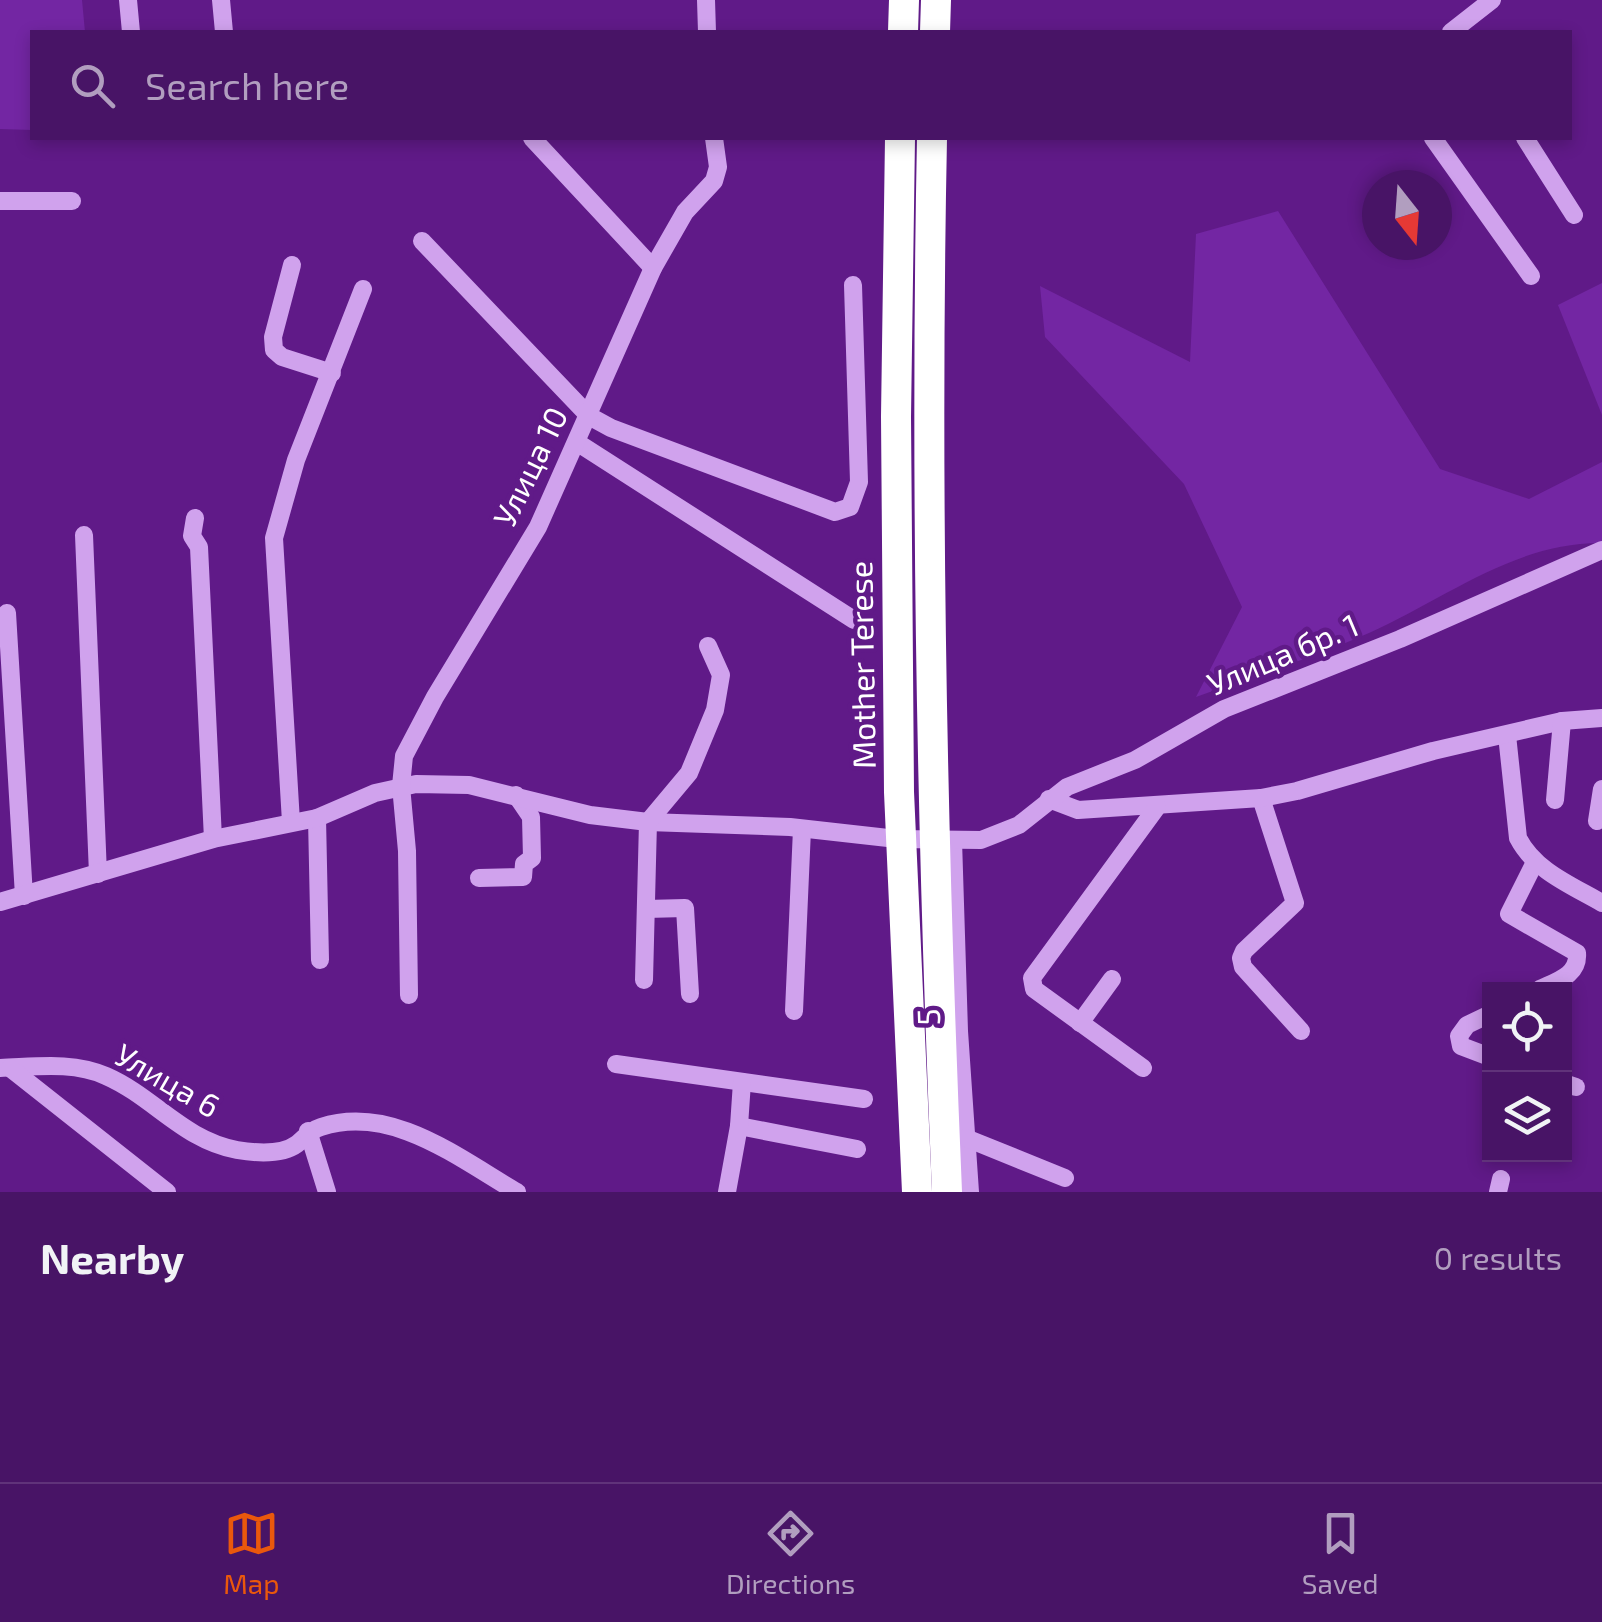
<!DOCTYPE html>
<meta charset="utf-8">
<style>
body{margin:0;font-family:"Exo 2",sans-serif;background:#52216f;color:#f1f3f6}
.controls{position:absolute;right:30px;bottom:30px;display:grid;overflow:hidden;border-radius:0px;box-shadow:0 5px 15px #0003}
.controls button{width:90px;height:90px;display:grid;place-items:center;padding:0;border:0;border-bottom:2px solid #60337a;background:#481466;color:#f1f3f6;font:50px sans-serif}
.compass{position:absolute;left:1362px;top:170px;width:90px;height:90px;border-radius:50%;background:#481466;box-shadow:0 5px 15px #0003;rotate:163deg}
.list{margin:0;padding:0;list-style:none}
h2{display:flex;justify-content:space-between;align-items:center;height:130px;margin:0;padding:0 40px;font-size:42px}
h2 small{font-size:32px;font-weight:400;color:#b19ebf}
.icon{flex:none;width:55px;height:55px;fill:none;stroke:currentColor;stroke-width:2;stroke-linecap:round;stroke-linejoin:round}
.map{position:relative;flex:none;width:1602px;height:1192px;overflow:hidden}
.search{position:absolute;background:#481466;box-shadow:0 5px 15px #0003;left:30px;right:30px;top:30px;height:110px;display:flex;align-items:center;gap:25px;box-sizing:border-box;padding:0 35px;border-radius:0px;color:#b19ebf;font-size:38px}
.sheet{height:290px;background:#481466}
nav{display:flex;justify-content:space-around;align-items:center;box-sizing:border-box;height:140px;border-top:2px solid #60337a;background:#481466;font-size:28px;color:#b19ebf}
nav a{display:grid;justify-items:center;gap:5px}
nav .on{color:#ea580c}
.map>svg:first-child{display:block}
</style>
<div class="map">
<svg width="1602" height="1192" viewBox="0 0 1602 1192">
<rect width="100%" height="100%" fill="#601a88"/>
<g fill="#7326a3">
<polygon points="0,0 82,0 85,32 32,32 32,130 0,129"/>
<path d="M 1278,211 L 1440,469 L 1529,499 L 1602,462 L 1602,543 C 1515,542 1445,599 1369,633 C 1313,658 1253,676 1196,697 L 1242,607 L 1184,484 L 1045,337 L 1040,286 L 1190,362 L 1196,234 Z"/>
<polygon points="1602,283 1602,415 1558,305"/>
</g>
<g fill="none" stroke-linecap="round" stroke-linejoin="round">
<g stroke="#d0a2ed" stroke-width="18">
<polyline points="128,0 131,32"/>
<polyline points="221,0 224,32"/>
<polyline points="706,0 707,32"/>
<polyline points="1451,32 1492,0"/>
<polyline points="532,138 653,268"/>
<polyline points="1433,138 1531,276"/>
<polyline points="1525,138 1574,215"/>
<polyline points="0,201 72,201"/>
<polyline points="422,241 589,416 611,428 835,512 850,507 859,482 853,285"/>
<polyline points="292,265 273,337 274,350 282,357 332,373"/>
<polyline points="578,443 854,620"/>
<polyline points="195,518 192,536 199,547 213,839"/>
<polyline points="84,535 98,874"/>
<polyline points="7,613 24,896"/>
<path d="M 1507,735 L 1518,838 C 1535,871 1571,885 1602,903"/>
<polyline points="1261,798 1295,903 1244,951 1241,958 1243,967 1301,1031"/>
<polyline points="1049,799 1078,810 1261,798 1297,791 1433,751 1562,721 1602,718"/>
<polyline points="1555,800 1562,721"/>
<polyline points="317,818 320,960"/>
<polyline points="1597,821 1602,789"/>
<polyline points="291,822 274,538 296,460 363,289"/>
<polyline points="953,840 959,1031 970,1192"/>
<path d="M 1535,862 L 1509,914 L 1577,953 C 1579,975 1557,981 1540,989"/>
<polyline points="479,878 523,877 524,864 532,858 531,817 516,795"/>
<polyline points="0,902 213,839 317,818 375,793 416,784 469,785 590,815 648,822 790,827 897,839 981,840 1019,825 1067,787 1135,760 1224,709 1400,639 1602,550"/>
<polyline points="646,909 685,908 690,994"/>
<polyline points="644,980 648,822 689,773 715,710 721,675 708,646"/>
<polyline points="409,995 407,851 401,786 404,756 435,697 538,527 653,268 685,212 714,181 718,167 714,138"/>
<polyline points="794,1011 802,829"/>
<polyline points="1490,1014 1467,1025 1459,1036 1461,1046 1490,1057"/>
<polyline points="1080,1023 1112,979"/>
<polyline points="616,1064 864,1099"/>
<path d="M 0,1068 C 34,1067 73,1061 106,1076 C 154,1097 183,1140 237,1150 C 255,1153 282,1155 297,1144 C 306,1137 309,1131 321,1127 C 392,1104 458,1158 517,1192"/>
<polyline points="10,1068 167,1192"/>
<polyline points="1143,1068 1034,989 1032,978 1157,807"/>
<polyline points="1564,1083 1576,1087"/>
<polyline points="739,1126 857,1149"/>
<polyline points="308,1131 327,1192"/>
<polyline points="966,1138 1065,1178"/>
<polyline points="727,1192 739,1126 742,1082"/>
<polyline points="1498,1192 1501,1179"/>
</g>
<g stroke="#fff" stroke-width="30">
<polyline points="903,32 904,0"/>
<polyline points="935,32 936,0"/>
<polyline points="900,138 896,417 899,792 917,1192"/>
<path d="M 932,138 C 925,489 932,841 947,1192"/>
</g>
</g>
<g text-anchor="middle" stroke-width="9" stroke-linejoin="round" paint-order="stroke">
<g font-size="32" fill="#fff" stroke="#601a88">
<text transform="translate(531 467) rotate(-64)" y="11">Улица 10</text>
<text transform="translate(1283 655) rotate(-23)" y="11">Улица бр. 1</text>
<text transform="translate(863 665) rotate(-91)" y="11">Mother Terese</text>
<text transform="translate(929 1017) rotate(-92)" y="11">5</text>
<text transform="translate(167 1081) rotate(30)" y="11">Улица 6</text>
</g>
</g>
</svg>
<div class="controls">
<button><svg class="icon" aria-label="locate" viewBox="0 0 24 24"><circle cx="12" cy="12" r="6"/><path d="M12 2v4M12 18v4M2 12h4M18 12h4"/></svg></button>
<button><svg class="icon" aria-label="layers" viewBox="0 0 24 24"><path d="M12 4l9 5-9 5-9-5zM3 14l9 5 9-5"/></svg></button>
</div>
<svg class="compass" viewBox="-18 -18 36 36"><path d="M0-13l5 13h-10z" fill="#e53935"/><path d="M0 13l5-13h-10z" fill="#b19ebf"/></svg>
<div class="search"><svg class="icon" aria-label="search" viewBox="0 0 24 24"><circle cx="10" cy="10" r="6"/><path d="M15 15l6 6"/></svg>Search here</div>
</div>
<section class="sheet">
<h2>Nearby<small>0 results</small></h2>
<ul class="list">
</ul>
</section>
<nav>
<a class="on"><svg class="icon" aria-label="map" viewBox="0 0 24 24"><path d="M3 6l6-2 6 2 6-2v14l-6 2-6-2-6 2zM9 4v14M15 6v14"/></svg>Map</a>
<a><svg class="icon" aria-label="directions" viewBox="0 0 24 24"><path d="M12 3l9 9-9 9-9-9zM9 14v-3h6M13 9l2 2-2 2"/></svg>Directions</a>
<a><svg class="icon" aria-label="saved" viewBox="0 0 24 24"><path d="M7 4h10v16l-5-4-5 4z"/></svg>Saved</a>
</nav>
